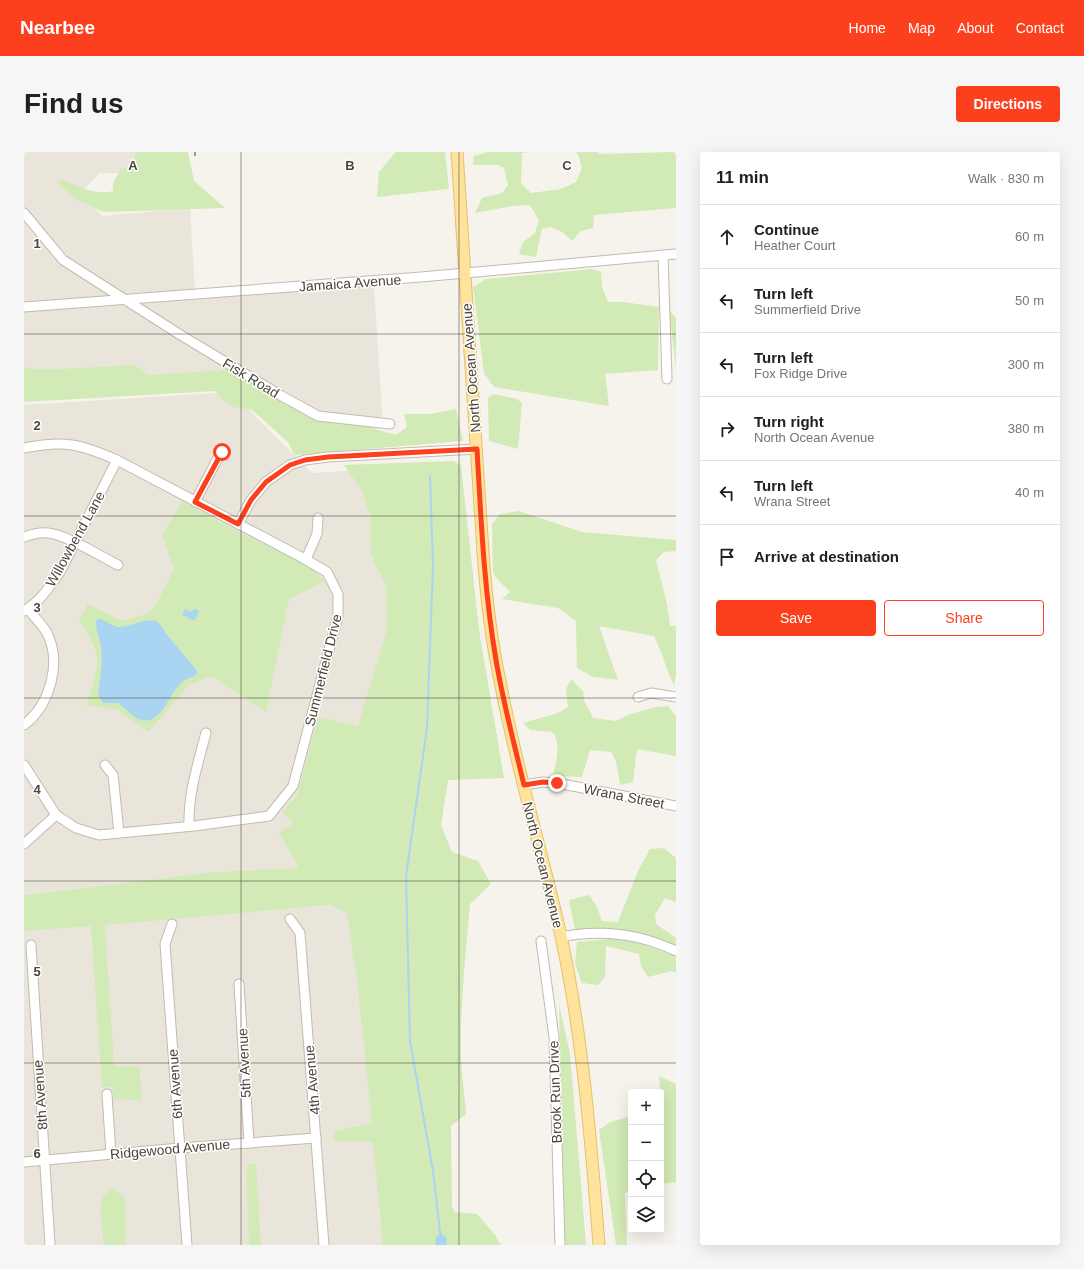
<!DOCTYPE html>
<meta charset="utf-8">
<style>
body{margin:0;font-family:Arial,sans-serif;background:#f6f6f6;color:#202124}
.controls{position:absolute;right:12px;bottom:12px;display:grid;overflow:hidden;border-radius:4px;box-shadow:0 4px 16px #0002}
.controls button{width:36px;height:36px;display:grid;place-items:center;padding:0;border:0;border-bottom:1px solid #e0e0e0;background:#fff;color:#202124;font:20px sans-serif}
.stop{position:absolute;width:12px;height:12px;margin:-9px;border:3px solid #fc3f1d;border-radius:50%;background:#fff}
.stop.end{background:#fc3f1d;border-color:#fff;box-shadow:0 1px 4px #0008}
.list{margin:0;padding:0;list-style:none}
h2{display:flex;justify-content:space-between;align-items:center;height:52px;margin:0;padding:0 16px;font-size:17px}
h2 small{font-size:13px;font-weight:400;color:#757577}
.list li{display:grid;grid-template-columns:26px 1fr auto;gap:12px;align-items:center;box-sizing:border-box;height:64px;padding:0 16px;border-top:1px solid #e0e0e0}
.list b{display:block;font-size:15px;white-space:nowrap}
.list p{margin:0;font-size:13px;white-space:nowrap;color:#757577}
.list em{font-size:13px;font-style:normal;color:#757577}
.actions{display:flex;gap:8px;padding:12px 16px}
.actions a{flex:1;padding:9px 0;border:1px solid #fc3f1d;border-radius:4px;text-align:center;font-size:14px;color:#fc3f1d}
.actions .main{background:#fc3f1d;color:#fff}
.icon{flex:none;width:22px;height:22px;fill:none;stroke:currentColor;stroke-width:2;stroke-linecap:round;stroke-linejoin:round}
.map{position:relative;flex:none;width:652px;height:1093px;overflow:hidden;border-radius:4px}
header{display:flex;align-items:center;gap:24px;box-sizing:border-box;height:56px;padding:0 20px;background:#fc3f1d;color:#fff}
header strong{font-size:19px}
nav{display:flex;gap:22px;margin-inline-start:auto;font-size:14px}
.intro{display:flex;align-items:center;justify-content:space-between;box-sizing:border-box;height:96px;padding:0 24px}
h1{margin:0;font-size:28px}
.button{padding:10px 18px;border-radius:4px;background:#fc3f1d;color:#fff;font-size:14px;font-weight:700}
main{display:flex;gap:24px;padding:0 24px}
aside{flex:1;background:#fff;border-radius:4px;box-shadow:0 4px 16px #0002}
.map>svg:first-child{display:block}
</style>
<header>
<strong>Nearbee</strong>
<nav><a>Home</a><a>Map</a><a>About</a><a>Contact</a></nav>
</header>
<div class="intro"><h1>Find us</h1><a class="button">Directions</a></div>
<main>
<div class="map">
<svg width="652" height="1093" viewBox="0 0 652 1093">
<rect width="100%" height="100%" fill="#f6f3ec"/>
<g fill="#eae5da">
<polygon points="0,0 117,0 106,21 76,21 57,40 78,64 166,56 171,139 350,133 359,275 292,271 207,223 0,237"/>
<polygon points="207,240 288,321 350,317 376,476 304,715 190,720 0,743 0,253"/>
<polygon points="333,751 376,1093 0,1093 0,779"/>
</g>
<g fill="#d2eab5">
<path d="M 112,0 L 164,0 L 170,29 L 201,56 L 80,60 L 52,47 L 34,32 L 37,27 C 54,34 71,44 89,39 L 89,31 L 97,17 L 109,14 Z"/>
<polygon points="372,0 421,0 425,37 353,45 355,20"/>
<polygon points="464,0 505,0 498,1 497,31 507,41 537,37 552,30 558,16 554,2 551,0 573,0 575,2 652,0 652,56 570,63 569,76 557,79 548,89 538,80 526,75 518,77 512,105 495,102 499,90 511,81 515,68 506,53 488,54 451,61 458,46 478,41 484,33 480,16 474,13 449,13 450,4"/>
<polygon points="568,117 577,120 578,135 584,150 599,150 635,155 634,218 581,222 585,254 470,235 460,221 449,135 462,127"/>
<polygon points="645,158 652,166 652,217"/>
<polygon points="110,213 124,223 204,218 294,266 338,271 354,278 372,283 383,275 380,262 407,262 432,257 439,289 270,303 264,290 228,258 210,255 201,250 191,239 0,250 0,215 5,217 37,217"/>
<polygon points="470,242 493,247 498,251 494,297 465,289 464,246"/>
<path d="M 429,309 L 437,313 L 455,478 L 480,626 L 424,628 L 417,673 L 428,700 L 454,709 L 467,732 L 446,752 C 442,801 436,851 437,901 C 437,921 441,941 442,962 L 427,974 L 428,1055 L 431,1060 L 453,1062 L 471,1083 L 477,1093 L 359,1093 L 349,990 L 308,989 L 312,979 L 348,971 L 333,828 L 323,761 L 307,753 L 81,773 L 90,914 L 116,915 L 117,948 L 91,947 L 87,934 L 78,935 L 67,774 L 0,779 L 0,743 L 190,720 L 275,716 L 255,681 L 270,671 L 258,660 L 273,644 L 294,565 L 334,574 L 363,478 L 362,433 L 347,403 L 346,363 L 337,337 L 320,313 Z"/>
<path d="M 158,349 L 218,382 L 287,415 L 301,429 L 265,447 L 242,560 L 188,524 L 165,533 L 124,580 L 94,558 L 63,553 C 66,541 75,516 73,504 C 70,491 62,479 55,468 L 64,452 L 98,469 L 123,462 L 129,458 L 150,417 L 138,383 Z"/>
<path d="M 495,359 L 558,380 L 652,388 L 652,399 L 640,400 L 632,408 L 643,452 L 646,474 L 652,474 L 652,523 L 650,533 C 642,517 638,500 630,484 L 575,474 L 594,528 L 569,525 L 553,516 L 552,469 L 534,456 L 478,447 L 486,440 L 473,427 L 469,420 L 468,372 L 476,362 Z"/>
<path d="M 547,527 L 559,539 L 560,548 L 569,566 L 592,569 L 604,563 L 631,555 L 644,554 L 652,564 L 652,604 L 613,597 L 609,630 L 596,633 L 592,609 L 587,600 L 566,598 L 558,625 L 529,624 C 532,610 538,591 528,580 L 506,578 L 499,571 L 534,561 L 544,555 L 542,537 Z"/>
<polygon points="640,696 652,706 652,750 641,746 631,763 632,772 652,786 652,796 563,778 551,778 545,748 565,743 572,753 578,769 594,770 613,721 626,697"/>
<polygon points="595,786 621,793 652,805 652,821 648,819 624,825 617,814 615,802 582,794 581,825 574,833 558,831 551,812 553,790"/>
<polygon points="535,852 546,902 562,1093 541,1093"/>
<polygon points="635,924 652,932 652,1030 637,1032 637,940 636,940"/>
<polygon points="607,964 607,1038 601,1041 603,1093 592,1093 575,978 586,970"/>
<polygon points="224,1012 232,1012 237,1093 225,1093 223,1036 222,1029"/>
<polygon points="87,1035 101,1045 102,1093 80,1093 76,1062 79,1045"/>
</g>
<g fill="#a9d4f2">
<polygon points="161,457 166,460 171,457 174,458 175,460 171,468 169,468 158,463"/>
<path d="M 73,467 C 81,467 89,475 95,475 C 107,475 120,466 131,469 C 138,471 139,479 143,483 C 152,493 161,505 171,516 L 173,520 L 172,523 C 166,526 160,527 156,532 C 144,544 136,576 114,567 C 107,564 101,555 94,551 L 79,551 L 74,542 C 76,526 79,511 77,495 C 76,485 70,476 73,467 Z"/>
</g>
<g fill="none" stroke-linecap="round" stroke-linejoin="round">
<polyline stroke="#a9d4f2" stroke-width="2" points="406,324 409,414 403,576 382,724 386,889 409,1019 417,1088"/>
<polyline stroke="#a9d4f2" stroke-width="11" points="417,1088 417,1093"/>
<g stroke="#c2bbae" stroke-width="11">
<g id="minor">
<polyline points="0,61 39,108 155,182 256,243 294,264 366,272"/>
<polyline points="639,103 643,227"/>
<polyline points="0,155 397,125 652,102"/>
<path d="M 0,296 C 41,288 56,292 93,308 L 279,406 L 303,420 L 314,442 L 314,464 L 269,634 L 245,664 L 170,674 L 75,683 L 52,676 L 32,663 L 0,613"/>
<polyline points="171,350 197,300"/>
<polyline points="214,372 227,348 242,330 266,313 281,308 304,305 453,297"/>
<path d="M 0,385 C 8,382 15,380 24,381 C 43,383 76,404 94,413"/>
<polyline points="282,407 293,382 294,366"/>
<path d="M 0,459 C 16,450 26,434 36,420 L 93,308"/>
<polyline points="614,545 627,541 652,545"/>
<path d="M 0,573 C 26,553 38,511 23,481 C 18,472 10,465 4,457"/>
<polyline points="81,613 89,623 95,681"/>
<polyline points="500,633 519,630 533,631 652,654"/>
<path d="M 165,674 C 164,642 174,611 182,581"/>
<polyline points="0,692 32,663"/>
<polyline points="266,767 276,781 300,1093"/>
<polyline points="148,772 141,792 163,1093"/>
<path d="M 537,785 C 564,779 596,780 623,788 C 633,791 643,795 652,799"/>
<polyline points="517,789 530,885 536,1093"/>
<polyline points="7,793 26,1093"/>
<polyline points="215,832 225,991"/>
<polyline points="83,942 87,1002"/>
<polyline points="0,1010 156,996 292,986"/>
</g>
</g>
<g stroke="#e6c16a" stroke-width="13">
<path id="major" d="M 433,0 L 459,400 C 462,443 467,487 476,529 C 492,615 518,699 537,784 C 559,886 567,989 575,1093"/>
</g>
<use href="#minor" stroke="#fff" stroke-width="9"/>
<use href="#major" stroke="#ffe39c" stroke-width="11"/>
<polyline stroke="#9a9a9a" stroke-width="2" stroke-dasharray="5 5" stroke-linecap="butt" points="171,0 171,4"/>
</g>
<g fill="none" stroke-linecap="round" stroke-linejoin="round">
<path stroke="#fc3f1d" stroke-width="5" d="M 198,300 L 171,350 L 214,372 L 227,348 L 242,330 L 266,313 L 281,308 L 304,305 L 453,297 C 457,367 460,438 472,508 C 479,550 490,591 500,633 L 519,630 L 533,631"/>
</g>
<path fill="none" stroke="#4b4439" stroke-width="1" stroke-opacity="0.55" d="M 217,0 L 217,1093M 435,0 L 435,1093M 0,182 L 652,182M 0,364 L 652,364M 0,546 L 652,546M 0,729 L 652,729M 0,911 L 652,911"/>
<g text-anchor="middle" stroke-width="3" stroke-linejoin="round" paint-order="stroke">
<g font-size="14" fill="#4b4439" stroke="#fff">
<text transform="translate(326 131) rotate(-4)" y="5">Jamaica Avenue</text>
<text transform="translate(447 216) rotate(-94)" y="5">North Ocean Avenue</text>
<text transform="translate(227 226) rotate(31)" y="5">Fisk Road</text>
<text transform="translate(51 387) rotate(-61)" y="5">Willowbend Lane</text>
<text transform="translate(299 518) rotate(-76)" y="5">Summerfield Drive</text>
<text transform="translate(600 644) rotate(11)" y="5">Wrana Street</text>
<text transform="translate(519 713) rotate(76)" y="5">North Ocean Avenue</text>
<text transform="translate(220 911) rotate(-93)" y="5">5th Avenue</text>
<text transform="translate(288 928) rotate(-95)" y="5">4th Avenue</text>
<text transform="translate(151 932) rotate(-94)" y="5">6th Avenue</text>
<text transform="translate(531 940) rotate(-92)" y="5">Brook Run Drive</text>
<text transform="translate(16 943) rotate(-94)" y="5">8th Avenue</text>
<text transform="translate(146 997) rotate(-5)" y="5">Ridgewood Avenue</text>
</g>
</g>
<g font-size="13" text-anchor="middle" font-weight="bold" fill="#4b4439" stroke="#fff" stroke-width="3" stroke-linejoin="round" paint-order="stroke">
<text x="109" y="18">A</text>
<text x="326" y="18">B</text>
<text x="543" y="18">C</text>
<text x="13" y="96">1</text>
<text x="13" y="278">2</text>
<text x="13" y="460">3</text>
<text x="13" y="642">4</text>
<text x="13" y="824">5</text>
<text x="13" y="1006">6</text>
</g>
</svg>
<div class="controls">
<button>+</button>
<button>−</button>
<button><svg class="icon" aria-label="locate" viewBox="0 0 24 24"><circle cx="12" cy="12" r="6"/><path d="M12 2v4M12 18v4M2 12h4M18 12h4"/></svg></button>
<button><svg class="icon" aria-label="layers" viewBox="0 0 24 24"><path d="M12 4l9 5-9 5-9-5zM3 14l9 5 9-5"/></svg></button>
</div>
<div class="stop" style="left:198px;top:300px"></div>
<div class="stop end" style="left:533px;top:631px"></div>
</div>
<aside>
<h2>11 min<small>Walk · 830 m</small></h2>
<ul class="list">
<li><svg class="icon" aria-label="ahead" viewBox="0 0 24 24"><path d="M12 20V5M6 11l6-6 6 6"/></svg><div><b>Continue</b><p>Heather Court</p></div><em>60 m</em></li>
<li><svg class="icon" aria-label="left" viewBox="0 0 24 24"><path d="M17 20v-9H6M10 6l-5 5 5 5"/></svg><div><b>Turn left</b><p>Summerfield Drive</p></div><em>50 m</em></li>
<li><svg class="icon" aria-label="left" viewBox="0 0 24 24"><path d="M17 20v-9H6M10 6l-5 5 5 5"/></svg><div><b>Turn left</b><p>Fox Ridge Drive</p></div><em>300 m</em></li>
<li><svg class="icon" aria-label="right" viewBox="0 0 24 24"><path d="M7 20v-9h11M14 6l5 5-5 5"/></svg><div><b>Turn right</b><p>North Ocean Avenue</p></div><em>380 m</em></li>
<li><svg class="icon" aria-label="left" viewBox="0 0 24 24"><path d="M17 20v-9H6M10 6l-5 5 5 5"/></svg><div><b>Turn left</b><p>Wrana Street</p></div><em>40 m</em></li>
<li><svg class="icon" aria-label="arrive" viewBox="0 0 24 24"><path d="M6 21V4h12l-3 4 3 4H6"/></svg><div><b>Arrive at destination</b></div></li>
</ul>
<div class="actions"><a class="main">Save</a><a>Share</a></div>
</aside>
</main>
